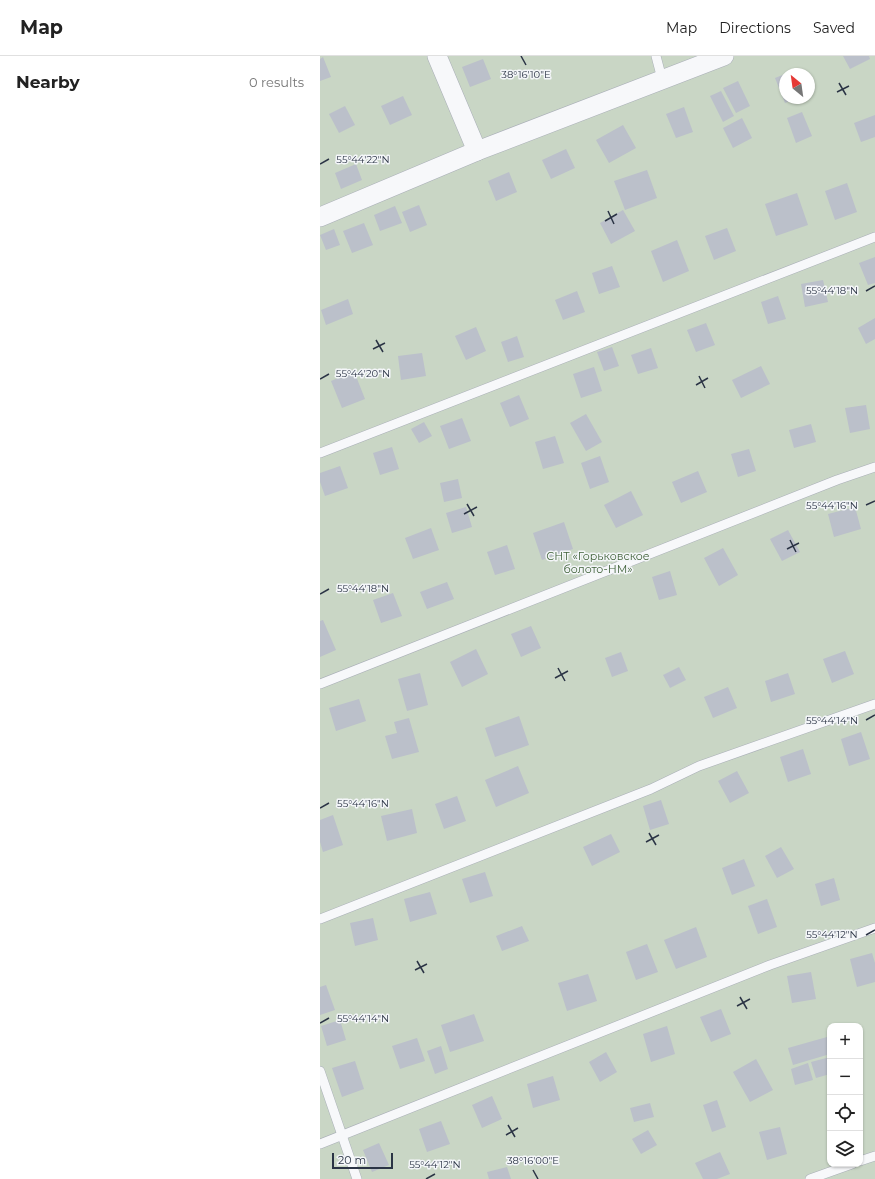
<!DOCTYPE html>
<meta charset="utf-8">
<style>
body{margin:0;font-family:Montserrat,sans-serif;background:#f6f6f6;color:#222}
.controls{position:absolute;right:12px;bottom:12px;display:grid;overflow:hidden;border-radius:8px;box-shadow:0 1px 3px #0004}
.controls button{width:36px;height:36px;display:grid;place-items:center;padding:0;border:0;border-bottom:1px solid #e0e0e0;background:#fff;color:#222;font:20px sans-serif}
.compass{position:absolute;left:459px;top:12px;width:36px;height:36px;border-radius:50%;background:#fff;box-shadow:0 1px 3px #0004;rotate:331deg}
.scale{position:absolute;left:12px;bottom:10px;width:61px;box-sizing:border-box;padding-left:4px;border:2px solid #2b3445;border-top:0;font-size:11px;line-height:14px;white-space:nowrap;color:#2b3445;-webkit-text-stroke:3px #f4f6f9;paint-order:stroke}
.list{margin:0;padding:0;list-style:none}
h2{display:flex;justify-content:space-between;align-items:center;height:52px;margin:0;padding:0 16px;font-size:17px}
h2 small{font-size:13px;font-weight:400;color:#767676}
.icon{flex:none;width:22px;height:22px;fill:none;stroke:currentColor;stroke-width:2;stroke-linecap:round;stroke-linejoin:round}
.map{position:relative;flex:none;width:555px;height:1123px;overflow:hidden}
header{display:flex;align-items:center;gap:24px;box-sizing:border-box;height:56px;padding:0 20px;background:#fff;border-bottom:1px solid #e0e0e0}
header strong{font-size:19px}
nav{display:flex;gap:22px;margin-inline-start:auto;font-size:14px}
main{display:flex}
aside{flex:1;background:#fff}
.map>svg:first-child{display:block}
</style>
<header>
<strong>Map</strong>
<nav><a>Map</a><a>Directions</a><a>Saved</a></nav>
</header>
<main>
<aside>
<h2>Nearby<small>0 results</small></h2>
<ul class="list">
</ul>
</aside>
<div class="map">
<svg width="555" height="1123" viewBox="0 0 555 1123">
<rect width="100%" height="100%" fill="#e4e7ec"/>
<path fill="#c9d6c5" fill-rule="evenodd" d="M 0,0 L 555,0 L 555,1123 L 0,1123 ZM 465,18 L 489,18 L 489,42 L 465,42 ZM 510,970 L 540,970 L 540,1108 L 510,1108 Z"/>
<g fill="#bbc0ca">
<polygon points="523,0 549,0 550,3 530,13"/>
<polygon points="3,1 11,21 0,25 0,3"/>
<polygon points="163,3 171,23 150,31 142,11"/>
<polygon points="476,14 477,18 466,18"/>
<polygon points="465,18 465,42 477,42 465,47 455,22"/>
<polygon points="418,25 430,50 416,57 403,32"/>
<polygon points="401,35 414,60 403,66 390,40"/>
<polygon points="83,40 92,59 70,69 61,50"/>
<polygon points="25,50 35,69 19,77 9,58"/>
<polygon points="364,51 373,76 356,82 346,58"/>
<polygon points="482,56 492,80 476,87 467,62"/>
<polygon points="555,59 555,81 541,86 534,67"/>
<polygon points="422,62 432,82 413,92 403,72"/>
<polygon points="303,69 316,92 289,107 276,84"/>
<polygon points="246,93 255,112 231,123 222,104"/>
<polygon points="36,108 42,124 21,133 15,117"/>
<polygon points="327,114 337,142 305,154 294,125"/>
<polygon points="189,116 197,136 176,145 168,125"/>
<polygon points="527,127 537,156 515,164 505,135"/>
<polygon points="477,137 488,169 456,180 445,148"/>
<polygon points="99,149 107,169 90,176 82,156"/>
<polygon points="75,150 82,167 60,175 54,159"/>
<polygon points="303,154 315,175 291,188 280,167"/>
<polygon points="44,167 53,189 32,197 23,175"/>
<polygon points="407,172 416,195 394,204 385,180"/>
<polygon points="14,173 20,189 6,194 0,179"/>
<polygon points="357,184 369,215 343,226 331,195"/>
<polygon points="555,201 555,227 548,229 539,207"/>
<polygon points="292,210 300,231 279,238 272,217"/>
<polygon points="503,224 508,246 485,251 481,228"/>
<polygon points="257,235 265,256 243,264 235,244"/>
<polygon points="458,240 466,263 448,268 441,246"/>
<polygon points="28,243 33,258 6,269 1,254"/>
<polygon points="555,262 555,283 546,288 538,272"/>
<polygon points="386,267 395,289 376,296 367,274"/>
<polygon points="156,271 166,295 146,304 135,280"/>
<polygon points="197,280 204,301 188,306 181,286"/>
<polygon points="292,291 299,310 284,315 277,296"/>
<polygon points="331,292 338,312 318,318 311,299"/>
<polygon points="102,297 106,320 81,324 78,300"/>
<polygon points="441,310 450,328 421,342 412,324"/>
<polygon points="274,311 282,335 261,342 253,318"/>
<polygon points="34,315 45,343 22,352 11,325"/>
<polygon points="199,339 209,363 190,371 180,347"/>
<polygon points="546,349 550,373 530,377 525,352"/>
<polygon points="266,358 282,386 266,395 250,367"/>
<polygon points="142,362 151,385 129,393 120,370"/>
<polygon points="104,366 112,380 99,387 91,373"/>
<polygon points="491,368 496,386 474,392 469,374"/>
<polygon points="235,380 244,407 223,413 215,386"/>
<polygon points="72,391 79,413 60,419 53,397"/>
<polygon points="429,393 436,415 418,421 411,398"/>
<polygon points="280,400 289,426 270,433 261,407"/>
<polygon points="20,410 28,432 5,440 0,426 0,417"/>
<polygon points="378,415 387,436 361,447 352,426"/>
<polygon points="138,423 142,442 124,446 120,427"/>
<polygon points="311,435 323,459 296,472 284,449"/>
<polygon points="146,451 152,471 132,477 126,457"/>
<polygon points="535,451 541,473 514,481 508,458"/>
<polygon points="244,466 253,493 222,504 213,477"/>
<polygon points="111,472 119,494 93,503 85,482"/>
<polygon points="468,474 480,496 462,505 450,483"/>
<polygon points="187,489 195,513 175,519 167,496"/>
<polygon points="403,492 418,519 399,530 384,502"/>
<polygon points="350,515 357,539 339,544 332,521"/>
<polygon points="127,526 134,543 107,553 100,536"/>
<polygon points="73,537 82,560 61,567 53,544"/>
<polygon points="3,564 16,594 0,601 0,565"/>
<polygon points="211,570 221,592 201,601 191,578"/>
<polygon points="156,593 168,618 142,631 130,606"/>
<polygon points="525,595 534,618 512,627 503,603"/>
<polygon points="301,596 308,615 292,621 285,602"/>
<polygon points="359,611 366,624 350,632 343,619"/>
<polygon points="100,617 108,649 87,655 78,623"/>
<polygon points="468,617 475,638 451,646 445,625"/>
<polygon points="408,631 417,652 393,662 384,641"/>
<polygon points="39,643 46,665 16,675 9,652"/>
<polygon points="199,660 209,689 175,701 165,672"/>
<polygon points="89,662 99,696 72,703 65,680 77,677 74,666"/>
<polygon points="541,676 550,703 529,710 521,683"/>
<polygon points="483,693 491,718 468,726 460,701"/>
<polygon points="198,710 209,737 176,751 165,724"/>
<polygon points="417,715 429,737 410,747 398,725"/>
<polygon points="137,740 146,765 124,773 115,748"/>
<polygon points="341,744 349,768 330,774 323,750"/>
<polygon points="92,753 97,777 67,785 61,760"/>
<polygon points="13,759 23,789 3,796 0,786 0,764"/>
<polygon points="291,778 300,796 272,810 263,791"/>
<polygon points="461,791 474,813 457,822 445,800"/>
<polygon points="424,803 435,830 412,839 402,812"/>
<polygon points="165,816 173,840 150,847 142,823"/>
<polygon points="514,822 520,844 501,850 495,828"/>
<polygon points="110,836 117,858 90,866 84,843"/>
<polygon points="447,843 457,871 438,878 428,850"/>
<polygon points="53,862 58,884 35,890 30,867"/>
<polygon points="202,870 209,885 182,895 176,880"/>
<polygon points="376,871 387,901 356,913 344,884"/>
<polygon points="327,888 338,916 316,924 306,896"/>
<polygon points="552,897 555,907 555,926 537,931 530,903"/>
<polygon points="491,916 496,943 472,947 467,920"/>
<polygon points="268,918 277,945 247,955 238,927"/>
<polygon points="6,929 15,954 0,959 0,931"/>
<polygon points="401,953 411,978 391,986 380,961"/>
<polygon points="154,958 164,985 130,996 121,969"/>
<polygon points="20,964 26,984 7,990 1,970"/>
<polygon points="347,970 355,998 331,1006 323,978"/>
<polygon points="507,981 510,992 510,998 473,1009 468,992"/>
<polygon points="97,982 105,1005 80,1013 72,990"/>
<polygon points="121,990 128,1013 115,1018 107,995"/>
<polygon points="286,996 297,1016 280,1026 269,1006"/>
<polygon points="510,1001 510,1018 496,1022 491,1006"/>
<polygon points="436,1003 453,1034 430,1046 413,1016"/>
<polygon points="35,1005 44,1033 22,1041 12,1012"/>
<polygon points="488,1007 493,1024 475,1029 471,1013"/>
<polygon points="233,1020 240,1044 213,1052 207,1028"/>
<polygon points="172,1040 182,1063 162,1072 152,1049"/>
<polygon points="397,1044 406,1071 392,1076 383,1049"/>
<polygon points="330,1047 334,1061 314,1066 310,1052"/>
<polygon points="121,1065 130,1088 107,1096 99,1073"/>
<polygon points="460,1071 467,1098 447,1104 439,1076"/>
<polygon points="328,1074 337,1089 321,1098 312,1083"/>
<polygon points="59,1087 69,1109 52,1116 43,1094"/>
<polygon points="400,1096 410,1118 397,1123 383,1123 375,1107"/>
<polygon points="187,1111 191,1123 169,1123 167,1116"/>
</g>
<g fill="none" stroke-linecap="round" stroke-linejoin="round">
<g stroke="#a9aeb7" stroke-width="10">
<g id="service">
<polyline points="336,0 342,23"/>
<polyline points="0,397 555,181"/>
<polyline points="0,628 517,424 555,411"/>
<polyline points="0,863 331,733 379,710 555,648"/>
<polyline points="0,1015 37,1123"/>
<polyline points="0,1088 450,909 555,872"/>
<polyline points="540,1105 555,1100"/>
<polyline points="490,1123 532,1108"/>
</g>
</g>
<g stroke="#a9aeb7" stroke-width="20">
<g id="minor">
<polyline points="117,0 157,95"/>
<polyline points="0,161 157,95 404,0"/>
</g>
</g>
<use href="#service" stroke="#f7f8fa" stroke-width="9"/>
<use href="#minor" stroke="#f7f8fa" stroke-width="19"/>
</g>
<path fill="none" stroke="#2b3445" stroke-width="1.5" d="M 201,0 L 206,9M 519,27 L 526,39M 517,36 L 529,30M 0,108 L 9,103M 288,155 L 294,168M 285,165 L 297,158M 546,235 L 555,230M 56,284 L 63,296M 53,293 L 65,287M 379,320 L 385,332M 0,323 L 9,318M 376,329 L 388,322M 147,448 L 154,460M 546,449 L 555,445M 144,458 L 157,451M 470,484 L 476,496M 467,493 L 479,487M 0,538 L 9,533M 238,612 L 245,625M 235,622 L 248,615M 546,664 L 555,659M 0,752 L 9,747M 329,777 L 336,789M 326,786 L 339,779M 546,879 L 555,874M 97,905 L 104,917M 95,914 L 107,908M 420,941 L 427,953M 417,950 L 430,943M 0,967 L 9,962M 188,1069 L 195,1081M 186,1079 L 198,1072M 213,1114 L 218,1123M 106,1123 L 115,1118"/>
<g text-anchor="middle" stroke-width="3" stroke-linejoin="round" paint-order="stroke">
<g font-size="11" fill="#3f6138" stroke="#f4f6f9">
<text x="278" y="504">СНТ «Горьковское<tspan x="278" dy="13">болото-НМ»</tspan></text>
</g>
</g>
<g font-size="10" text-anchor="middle" fill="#2b3445" stroke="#f4f6f9" stroke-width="3" stroke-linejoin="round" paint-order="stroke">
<text x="206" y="22">38°16'10"E</text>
<text x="43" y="107">55°44'22"N</text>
<text x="512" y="238">55°44'18"N</text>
<text x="43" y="321">55°44'20"N</text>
<text x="512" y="453">55°44'16"N</text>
<text x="43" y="536">55°44'18"N</text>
<text x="512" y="668">55°44'14"N</text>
<text x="43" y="751">55°44'16"N</text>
<text x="512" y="882">55°44'12"N</text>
<text x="43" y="966">55°44'14"N</text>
<text x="213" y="1108">38°16'00"E</text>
<text x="115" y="1112">55°44'12"N</text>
</g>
</svg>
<div class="controls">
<button>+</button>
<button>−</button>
<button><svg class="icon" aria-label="locate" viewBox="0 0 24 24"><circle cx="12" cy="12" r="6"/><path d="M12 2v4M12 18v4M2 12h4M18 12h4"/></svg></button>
<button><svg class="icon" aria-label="layers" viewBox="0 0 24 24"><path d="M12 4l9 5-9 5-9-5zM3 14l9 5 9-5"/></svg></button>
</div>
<svg class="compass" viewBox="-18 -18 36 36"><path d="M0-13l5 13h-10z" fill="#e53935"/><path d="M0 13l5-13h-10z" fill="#767676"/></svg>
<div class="scale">20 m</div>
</div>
</main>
